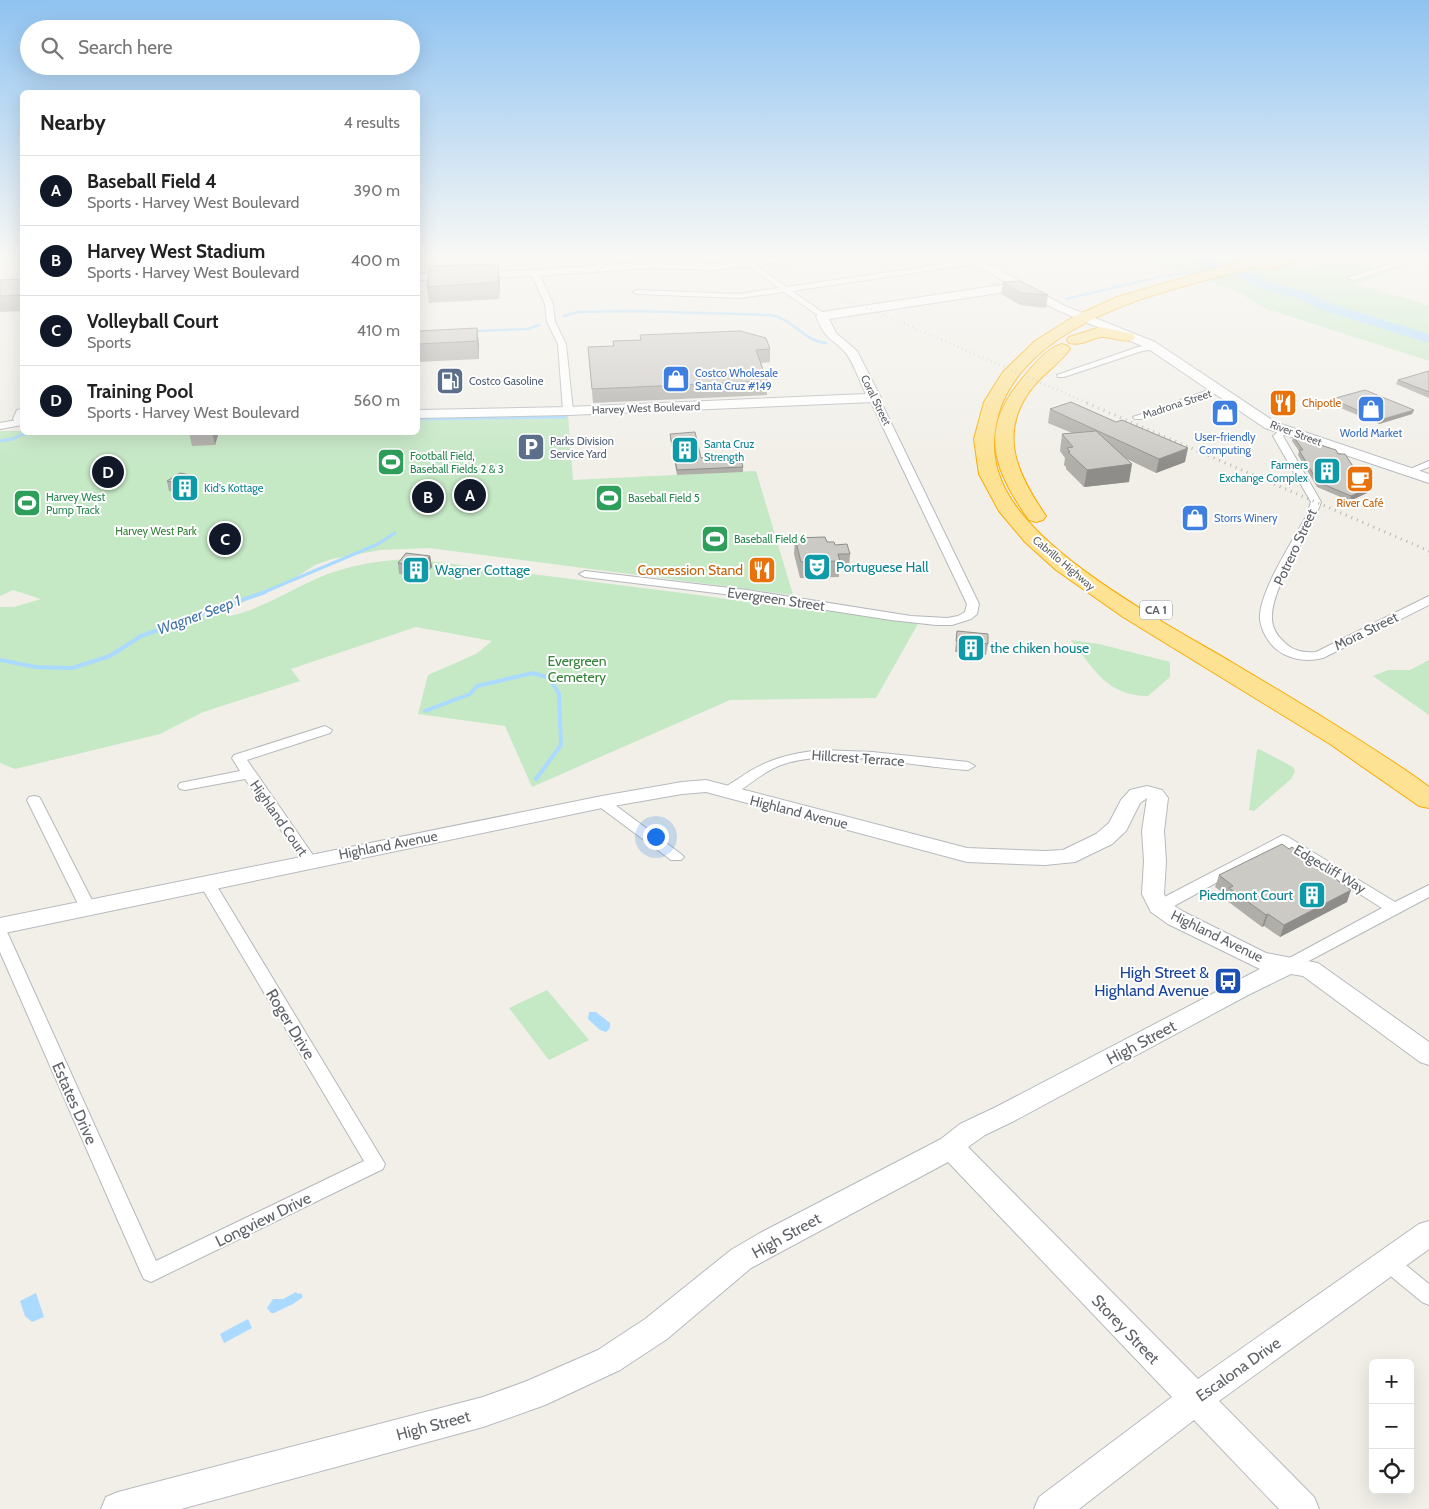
<!DOCTYPE html>
<meta charset="utf-8">
<style>
body{margin:0;font-family:Cabin,sans-serif;background:#f6f6f6;color:#222}
.controls{position:absolute;right:15px;bottom:15px;display:grid;overflow:hidden;border-radius:8px;box-shadow:0 5px 20px #0002}
.controls button{width:45px;height:45px;display:grid;place-items:center;padding:0;border:0;border-bottom:1px solid #e0e0e0;background:#fff;color:#222;font:25px sans-serif}
.you{position:absolute;left:655px;top:836px;width:18px;height:18px;margin:-12px;border:4px solid #fff;border-radius:50%;background:#1a73e8;box-shadow:0 0 0 8px #1a73e833}
.badge{display:grid;place-items:center;width:32px;height:32px;border-radius:50%;background:#111827;color:#fff;font-size:16px;font-weight:700}
.pin{position:absolute;translate:-50% -50%;border:2px solid #fff;box-shadow:0 1px 5px #0006}
.list{margin:0;padding:0;list-style:none}
h2{display:flex;justify-content:space-between;align-items:center;height:65px;margin:0;padding:0 20px;font-size:21px}
h2 small{font-size:16px;font-weight:400;color:#767676}
.list li{display:grid;grid-template-columns:32px 1fr auto;gap:15px;align-items:center;box-sizing:border-box;height:70px;padding:0 20px;border-top:1px solid #e0e0e0}
.list b{display:block;font-size:19px;white-space:nowrap}
.list p{margin:0;font-size:16px;white-space:nowrap;color:#767676}
.list em{font-size:16px;font-style:normal;color:#767676}
.icon{flex:none;width:28px;height:28px;fill:none;stroke:currentColor;stroke-width:2;stroke-linecap:round;stroke-linejoin:round}
.map{position:relative;flex:none;width:1429px;height:1509px;overflow:hidden}
.search{position:absolute;background:#fff;box-shadow:0 5px 20px #0002;left:20px;top:20px;width:400px;height:55px;display:flex;align-items:center;gap:12px;box-sizing:border-box;padding:0 18px;border-radius:28px;color:#767676;font-size:19px}
.panel{position:absolute;background:#fff;box-shadow:0 5px 20px #0002;left:20px;top:90px;width:400px;height:345px;border-radius:8px}
.map>svg:first-child{display:block}
</style>
<div class="map">
<svg width="1429" height="1509" viewBox="0 0 1429 1509">
<rect width="100%" height="100%" fill="#f1efe8"/>
<g fill="#c5e8c5">
<polygon points="0,254 22,254 22,263 0,267"/>
<polygon points="1131,254 1245,254 1300,269 1344,260 1395,271 1355,284 1429,305 1429,361 1264,308 1238,292"/>
<path d="M 568,415 L 573,480 L 756,471 L 793,595 L 429,548 L 380,550 L 332,559 L 315,565 L 298,576 L 230,608 L 230,616 C 261,609 289,591 318,578 C 348,565 381,560 413,559 L 706,596 L 796,609 L 794,601 L 919,622 L 876,698 L 730,700 L 532,787 L 505,726 L 418,714 L 428,675 L 476,654 L 492,641 L 416,627 L 291,669 L 300,681 L 203,712 L 160,734 L 15,769 L 0,763 L 0,607 L 14,607 L 41,599 L 13,590 L 0,596 L 0,431 L 418,432 L 418,419 Z"/>
<path d="M 1071,640 L 1099,644 L 1170,662 L 1170,677 L 1148,696 C 1107,696 1094,669 1071,640 Z"/>
<polygon points="1429,660 1429,715 1373,676 1388,670 1410,670"/>
<polygon points="1259,749 1293,767 1295,771 1291,779 1254,811 1249,810 1257,750"/>
<polygon points="547,990 589,1040 549,1060 509,1008"/>
</g>
<g fill="#aadaff">
<polygon points="589,1012 596,1012 610,1023 610,1028 606,1032 600,1030 588,1019"/>
<polygon points="296,1292 298,1294 301,1293 303,1297 293,1304 274,1313 271,1313 267,1308 273,1299 283,1299"/>
<polygon points="36,1293 44,1317 32,1322 25,1316 20,1301"/>
<polygon points="248,1319 252,1328 224,1343 220,1334"/>
</g>
<g fill="none" stroke-linecap="round" stroke-linejoin="round">
<g stroke="#aadaff" stroke-width="2.5">
<polyline points="1066,299 1159,277 1216,269"/>
<path d="M 564,316 L 578,312 L 632,311 L 770,315 C 793,318 803,341 826,343"/>
<polyline points="475,331 528,329 539,325"/>
</g>
<g stroke="#aadaff" stroke-width="3">
<polyline points="418,419 565,417"/>
<polyline points="0,441 12,439 28,432"/>
<polyline points="262,593 378,544 395,533"/>
</g>
<g stroke="#aadaff" stroke-width="4">
<polyline points="0,660 36,667 72,668 110,656 141,636 265,592"/>
<polyline points="425,711 470,694 477,686 533,673 549,678 559,694 561,745 536,779"/>
</g>
<polygon fill="#aadaff" fill-rule="evenodd" points="1174,254 1191,254 1250,272 1268,282 1307,292 1335,305 1429,334 1429,343 1325,311 1297,298 1258,288 1240,278 1176,257"/>
<g stroke="#b5b8bc" stroke-width="2">
<g id="street">
<polygon points="591,254 597,254 606,268 605,270 599,270"/>
<polygon points="1423,254 1429,254 1429,256 1354,280 1347,278"/>
<polygon points="978,259 981,259 981,263 792,291 825,314 825,318 822,318 784,292 739,298 637,294 633,292 637,290 739,294 779,288 747,265 747,261 750,261 787,287"/>
<polygon points="532,271 539,273 553,304 555,322 566,344 573,411 571,413 565,413 563,411 558,344 547,322 545,304 531,273"/>
<polygon points="1154,344 1158,347 1157,349 1142,351 1064,377 1058,377 1057,375 1138,347"/>
<polygon points="1217,387 1222,390 1220,392 1141,419 1135,419 1133,417"/>
<polygon points="874,395 879,398 979,604 977,614 971,619 952,625 936,625 891,620 724,594 585,577 579,574 585,571 747,590 911,616 947,618 958,616 965,612 967,604 869,398"/>
<polygon points="22,419 22,425 0,429 0,423"/>
<path d="M 1284,427 L 1289,430 L 1283,436 L 1321,502 C 1311,534 1270,587 1272,619 C 1272,627 1277,636 1284,642 C 1293,651 1303,653 1316,652 L 1429,596 L 1429,605 L 1323,658 C 1307,662 1290,660 1276,649 C 1268,642 1261,630 1260,619 C 1258,593 1294,539 1307,515 L 1311,502 L 1273,436 Z"/>
<polygon points="1429,461 1429,467 1408,475 1403,472"/>
<polygon points="325,726 332,730 330,733 247,760 315,858 318,861 315,864 305,864 245,779 185,790 180,789 178,786 180,783 240,771 232,758 234,755"/>
<path d="M 822,750 L 872,752 L 968,762 L 975,766 L 968,770 C 913,767 836,747 784,764 C 765,770 749,785 732,796 L 722,796 L 720,793 C 724,787 732,783 738,779 C 764,760 790,753 822,750 Z"/>
<polygon points="34,796 39,797 41,800 96,908 94,912 88,913 82,912 80,908 27,800 29,797"/>
<polygon points="602,798 607,799 681,854 684,857 681,860 671,860 597,805 595,802 597,799"/>
<polygon points="1283,835 1288,837 1395,902 1429,885 1429,897 1290,971 1284,969 1282,965 1284,961 1382,908 1283,846 1165,911 1159,912 1153,911 1151,907 1153,903"/>
<polygon points="207,878 212,879 215,883 385,1164 383,1169 151,1282 144,1279 141,1273 0,952 0,929 6,930 8,934 156,1261 364,1161 199,883 202,879"/>
<polygon points="1389,1254 1396,1257 1429,1284 1429,1305 1422,1302 1382,1269 1379,1263 1382,1257"/>
</g>
</g>
<g stroke="#b6babf" stroke-width="2">
<g id="secondary">
<polygon points="797,254 823,254 818,257 716,270 650,268 535,276 418,280 418,274 535,270 650,262 716,264"/>
<path d="M 958,254 L 970,254 L 1065,306 L 1155,342 L 1275,422 L 1429,474 L 1429,483 L 1265,428 L 1147,348 L 1057,310 L 1018,290 L 829,319 L 836,333 L 857,351 L 881,398 L 874,402 L 568,415 L 418,418 L 418,410 L 568,407 L 866,394 C 860,383 853,361 845,352 C 830,336 825,340 816,316 L 822,312 L 1008,284 Z"/>
<polygon points="22,409 22,425 17,424 13,419 17,410"/>
<polygon points="706,780 967,848 1045,851 1063,850 1096,834 1109,823 1121,800 1130,790 1147,786 1162,790 1168,798 1164,831 1166,861 1164,894 1168,902 1184,912 1266,953 1318,963 1429,1042 1429,1065 1420,1062 1303,976 1291,974 1248,995 1014,1121 985,1135 968,1147 1198,1379 1419,1224 1429,1221 1429,1249 1219,1401 1314,1497 1319,1509 1279,1509 1194,1420 1079,1509 1034,1509 1039,1497 1172,1397 948,1162 751,1268 667,1339 620,1370 545,1405 483,1427 181,1509 101,1509 106,1497 118,1492 483,1397 527,1381 598,1350 645,1319 731,1250 760,1233 941,1139 960,1124 996,1107 1260,969 1168,924 1151,912 1142,894 1144,861 1142,831 1147,798 1140,803 1126,831 1112,844 1075,862 1045,865 967,862 706,792 682,794 602,808 0,934 0,918 602,796 682,782"/>
</g>
</g>
<g stroke="#f9ab00" stroke-width="2">
<g id="highway">
<path d="M 1267,254 L 1313,254 L 1311,257 L 1266,270 L 1261,269 L 1260,265 C 1197,284 1130,296 1073,330 C 1040,349 1008,378 998,416 C 993,436 992,453 999,474 C 1023,550 1166,623 1233,663 C 1295,700 1357,737 1417,778 L 1429,787 L 1429,808 L 1419,806 L 1330,744 L 1123,617 L 1056,570 L 1025,542 L 999,511 L 979,474 L 974,439 L 984,402 L 1003,372 L 1035,341 L 1073,317 L 1117,297 Z"/>
<path d="M 1101,327 L 1133,334 L 1135,337 L 1133,340 C 1122,343 1111,336 1101,337 C 1090,339 1081,346 1069,343 L 1067,340 L 1069,337 Z"/>
<path d="M 1062,344 L 1068,346 L 1070,349 C 1060,363 1044,373 1033,387 C 996,433 1018,475 1046,516 L 1043,520 L 1036,522 L 1029,520 C 991,466 978,427 1027,373 C 1036,362 1049,347 1062,344 Z"/>
</g>
</g>
<use href="#street" fill="#fff" fill-rule="evenodd"/>
<use href="#secondary" fill="#fff" fill-rule="evenodd"/>
<use href="#highway" fill="#fde293" fill-rule="evenodd"/>
<polyline stroke="#b6b7b8" stroke-width="2.5" stroke-dasharray="0.5 4" stroke-linecap="butt" points="743,254 1090,404"/>
<polyline stroke="#b6b7b8" stroke-width="3" stroke-dasharray="1 5" stroke-linecap="butt" points="1087,403 1429,551"/>
</g>
<g fill="#afaea9">
<polygon points="22,279 22,311 0,312 0,280"/>
<polygon points="500,280 499,299 429,303 427,287"/>
<polygon points="1003,282 1048,295 1046,308 1020,305 1001,294"/>
<polygon points="477,328 479,345 479,359 418,362 418,331"/>
<polygon points="640,335 770,349 770,362 761,363 767,381 767,395 593,403 588,347 613,346 613,341 640,340"/>
<polygon points="1429,371 1429,398 1396,384 1398,380"/>
<polygon points="1332,399 1414,410 1412,414 1379,424 1331,404"/>
<polygon points="1050,409 1185,462 1156,473 1125,458 1129,482 1084,487 1066,469 1066,467 1064,465 1065,458 1060,451 1062,434 1072,433 1048,423"/>
<polygon points="189,432 219,432 215,445 192,446"/>
<polygon points="670,434 701,458 743,467 743,472 677,475 670,438"/>
<polygon points="1293,436 1338,454 1373,486 1371,491 1350,501 1317,487 1298,455 1299,451 1292,441"/>
<polygon points="195,476 197,485 184,494 169,491 167,481"/>
<polygon points="795,538 827,542 835,545 850,554 849,570 839,570 839,577 800,578 794,554"/>
<polygon points="430,556 432,567 423,577 399,574 398,563"/>
<polygon points="957,631 988,644 986,655 955,652"/>
<polygon points="1219,875 1347,902 1280,937 1264,926 1262,927 1226,900 1227,896 1215,887"/>
</g>
<g fill="#8f8d8a">
<polygon points="498,264 500,280 499,299 498,282"/>
<polygon points="477,328 479,345 479,359 477,341"/>
<polygon points="1414,410 1412,414 1379,424 1380,420"/>
<polygon points="212,432 219,432 215,445"/>
<polygon points="1188,448 1185,462 1156,473 1159,459"/>
<polygon points="1132,464 1129,482 1084,487 1087,470"/>
<polygon points="195,476 197,485 184,494 182,484"/>
<polygon points="1373,486 1371,491 1350,501 1351,496"/>
<polygon points="430,556 432,567 423,577 422,566"/>
<polygon points="1351,890 1347,902 1280,937 1284,925"/>
<polygon points="1268,914 1264,926 1262,927 1266,915"/>
</g>
<g fill="#cccac5" stroke="#8f8d8a">
<polygon points="498,264 498,282 427,287 430,266"/>
<polygon points="22,279 22,295 0,296 0,280"/>
<polygon points="1020,281 1048,295 1021,293 1003,282"/>
<polygon points="477,328 477,341 418,344 418,331"/>
<polygon points="740,331 766,338 770,349 756,350 767,381 592,389 588,347 614,346 613,341 641,340 640,335"/>
<polygon points="1429,371 1429,392 1398,380"/>
<polygon points="1365,390 1414,410 1380,420 1332,399"/>
<polygon points="1071,402 1116,422 1122,420 1188,448 1159,459 1050,409"/>
<polygon points="1096,431 1132,464 1087,470 1068,452 1070,452 1067,448 1073,447 1062,434"/>
<polygon points="695,432 701,458 740,456 743,467 677,470 670,434"/>
<polygon points="1293,436 1336,450 1338,454 1345,454 1356,471 1362,471 1373,486 1351,496 1318,482 1299,450 1303,450"/>
<polygon points="180,473 195,476 182,484 167,481"/>
<polygon points="825,537 827,542 834,542 835,545 847,544 850,554 838,554 840,561 801,562 795,538"/>
<polygon points="406,553 430,556 422,566 398,563"/>
<polygon points="957,631 988,634 988,644 956,641"/>
<polygon points="1282,844 1289,849 1292,847 1351,890 1284,925 1268,914 1266,915 1229,888 1233,886 1219,875"/>
</g>
<linearGradient id="sky" x2="0" y2="1"><stop stop-color="#8fc3f1"/><stop offset="0.55" stop-color="#f9f8f5"/><stop offset="1" stop-color="#f9f8f5" stop-opacity="0"/></linearGradient>
<rect width="1429" height="465" fill="url(#sky)"/>
<defs>
<g id="shop-square" transform="scale(1.4375)"><rect x="-9" y="-9" width="18" height="18" rx="4" fill="#3f7fe0" stroke="#fff"/><path d="M-5-2.5h2.3a2.7 3.5 0 0 1 5.4 0H5L5.5 6h-11ZM-1.5-2.5h3a1.5 2.3 0 0 0-3 0Z" fill="#fff"/></g>
<g id="fuel-square" transform="scale(1.4375)"><rect x="-9" y="-9" width="18" height="18" rx="4" fill="#5c6f8a" stroke="#fff"/><path d="M-5.5-6h7V0h2V4h1.3V-2.5L3-4.5l.8-.8L6-3V5H2.5V1h-1V6h-7ZM-4.2-4.7v3.2H.2V-4.7Z" fill="#fff"/></g>
<g id="restaurant-square" transform="scale(1.4375)"><rect x="-9" y="-9" width="18" height="18" rx="4" fill="#e8710a" stroke="#fff"/><path d="M-5-6h1v4h1v-4h1v4h1v-4h1v5L-1.5 .5V6h-2V.5L-5-1ZM5-6V6H3V1.5H1.5Q1.5-4 5-6Z" fill="#fff"/></g>
<g id="parking-square" transform="scale(1.4375)"><rect x="-9" y="-9" width="18" height="18" rx="4" fill="#5c6f8a" stroke="#fff"/><path d="M-3.5-5.5H1a3.5 3.5 0 0 1 0 7H-1V5.5H-3.5ZM-1-3.4V-.6H.8a1.4 1.4 0 0 0 0-2.8Z" fill="#fff"/></g>
<g id="building-square" transform="scale(1.4375)"><rect x="-9" y="-9" width="18" height="18" rx="4" fill="#0f9aa8" stroke="#fff"/><path d="M-4-6H4V6H1V3H-1V6H-4ZM-2.5-4.3h1.7v1.8h-1.7ZM.8-4.3h1.7v1.8H.8ZM-2.5-1h1.7V.8h-1.7ZM.8-1h1.7V.8H.8Z" fill="#fff"/></g>
<g id="stadium-square" transform="scale(1.4375)"><rect x="-9" y="-9" width="18" height="18" rx="4" fill="#2e9e5b" stroke="#fff"/><path d="M0-5a6.5 5 0 1 0 0 10a6.5 5 0 1 0 0-10ZM-3.5-1.8h7v3.6h-7Z" fill="#fff"/></g>
<g id="cafe-square" transform="scale(1.4375)"><rect x="-9" y="-9" width="18" height="18" rx="4" fill="#e8710a" stroke="#fff"/><path d="M-5.5-4.5H6V0H3Q3 3.5 0 3.5H-2.5Q-5.5 3.5-5.5 0ZM3-3.2v2h1.7v-2ZM-6 4.5H4V6H-6Z" fill="#fff"/></g>
<g id="theatre-square" transform="scale(1.4375)"><rect x="-9" y="-9" width="18" height="18" rx="4" fill="#0f9aa8" stroke="#fff"/><path d="M-5-5.5Q0-4 5-5.5V0Q5 5 0 6Q-5 5-5 0ZM-3.3-2.5H-1v1.5H-3.3ZM1-2.5H3.3v1.5H1ZM-2.8 1Q0 5.5 2.8 1Z" fill="#fff"/></g>
<g id="bus-square" transform="scale(1.4375)"><rect x="-9" y="-9" width="18" height="18" rx="4" fill="#1a4fb4" stroke="#fff"/><path d="M-5-6H5V4H4V6H2V4H-2V6H-4V4H-5ZM-3.5-4V0h7V-4ZM-3.5 1.2v1.5H-2V1.2ZM2 1.2v1.5H3.5V1.2Z" fill="#fff"/></g>
</defs>
<g fill-rule="evenodd">
<use href="#shop-square" x="676" y="379"/>
<use href="#fuel-square" x="450" y="381"/>
<use href="#restaurant-square" x="1283" y="403"/>
<use href="#shop-square" x="1371" y="409"/>
<use href="#shop-square" x="1225" y="413"/>
<use href="#parking-square" x="531" y="447"/>
<use href="#building-square" x="685" y="450"/>
<use href="#stadium-square" x="391" y="462"/>
<use href="#building-square" x="1327" y="471"/>
<use href="#cafe-square" x="1360" y="479"/>
<use href="#building-square" x="185" y="488"/>
<use href="#stadium-square" x="609" y="498"/>
<use href="#stadium-square" x="27" y="503"/>
<use href="#shop-square" x="1195" y="518"/>
<use href="#stadium-square" x="715" y="539"/>
<use href="#theatre-square" x="817" y="567"/>
<use href="#building-square" x="416" y="570"/>
<use href="#restaurant-square" x="762" y="570"/>
<use href="#building-square" x="971" y="648"/>
<use href="#building-square" x="1312" y="895"/>
<use href="#bus-square" x="1228" y="981"/>
</g>
<g text-anchor="middle" stroke-width="4" stroke-linejoin="round" paint-order="stroke">
<g font-size="11" fill="#366cbe" stroke="#fff" text-anchor="start">
<text x="695" y="377">Costco Wholesale<tspan x="695" dy="13">Santa Cruz #149</tspan></text>
<text x="1371" y="437" text-anchor="middle">World Market</text>
<text x="1225" y="441" text-anchor="middle">User-friendly<tspan x="1225" dy="13">Computing</tspan></text>
<text x="1214" y="522">Storrs Winery</text>
</g>
<g font-size="11" fill="#4e5e75" stroke="#fff" text-anchor="start">
<text x="469" y="385">Costco Gasoline</text>
<text x="550" y="445">Parks Division<tspan x="550" dy="13">Service Yard</tspan></text>
</g>
<g font-size="11" fill="#5f6368" stroke="#fff">
<text transform="translate(876 400) rotate(64)" y="4">Coral Street</text>
<text transform="translate(1177 404) rotate(-18)" y="4">Madrona Street</text>
<text transform="translate(646 408) rotate(-2)" y="4">Harvey West Boulevard</text>
<text transform="translate(1296 433) rotate(20)" y="4">River Street</text>
<text transform="translate(1064 563) rotate(40)" y="4">Cabrillo Highway</text>
</g>
<g font-size="11" fill="#c56008" stroke="#fff" text-anchor="start">
<text x="1302" y="407">Chipotle</text>
<text x="1360" y="507" text-anchor="middle">River Café</text>
</g>
<g font-size="11" fill="#0d838f" stroke="#fff" text-anchor="start">
<text x="704" y="448">Santa Cruz<tspan x="704" dy="13">Strength</tspan></text>
<text x="1308" y="469" text-anchor="end">Farmers<tspan x="1308" dy="13">Exchange Complex</tspan></text>
<text x="204" y="492">Kid's Kottage</text>
</g>
<g font-size="11" fill="#27864d" stroke="#fff" text-anchor="start">
<text x="410" y="460">Football Field,<tspan x="410" dy="13">Baseball Fields 2 &amp; 3</tspan></text>
<text x="46" y="501">Harvey West<tspan x="46" dy="13">Pump Track</tspan></text>
<text x="628" y="502">Baseball Field 5</text>
<text x="734" y="543">Baseball Field 6</text>
</g>
<g font-size="11" fill="#348238" stroke="#fff">
<text x="156" y="535">Harvey West Park</text>
</g>
<rect fill="#fff" stroke="#8f9295" stroke-width="1" x="1140" y="600.5" width="32" height="19" rx="4"/>
<g font-size="12" font-weight="bold" fill="#5f6368">
<text x="1156" y="614">CA 1</text>
</g>
<g font-size="14" fill="#5f6368" stroke="#fff">
<text transform="translate(1295 547) rotate(-65)" y="5">Potrero Street</text>
<text transform="translate(776 599) rotate(8)" y="5">Evergreen Street</text>
<text transform="translate(1366 631) rotate(-26)" y="5">Mora Street</text>
<text transform="translate(858 758) rotate(4)" y="5">Hillcrest Terrace</text>
<text transform="translate(799 812) rotate(14)" y="5">Highland Avenue</text>
<text transform="translate(279 818) rotate(55)" y="5">Highland Court</text>
<text transform="translate(388 845) rotate(-11)" y="5">Highland Avenue</text>
<text transform="translate(1330 869) rotate(31)" y="5">Edgecliff Way</text>
<text transform="translate(1217 936) rotate(26)" y="5">Highland Avenue</text>
</g>
<g font-size="14" fill="#0d838f" stroke="#fff" text-anchor="start">
<text x="836" y="572">Portuguese Hall</text>
<text x="435" y="575">Wagner Cottage</text>
<text x="990" y="653">the chiken house</text>
<text x="1293" y="900" text-anchor="end">Piedmont Court</text>
</g>
<g font-size="14" fill="#c56008" stroke="#fff" text-anchor="end">
<text x="743" y="575">Concession Stand</text>
</g>
<g font-size="14" fill="#348238" stroke="#fff">
<text x="577" y="666">Evergreen<tspan x="577" dy="16">Cemetery</tspan></text>
</g>
<g font-size="15" font-style="italic" fill="#4174aa" stroke="#fff">
<text transform="translate(199 615) rotate(-20)" y="5">Wagner Seep 1</text>
</g>
<g font-size="16" fill="#164399" stroke="#fff" text-anchor="end">
<text x="1209" y="978">High Street &amp;<tspan x="1209" dy="18">Highland Avenue</tspan></text>
</g>
<g font-size="16" fill="#5f6368" stroke="#fff">
<text transform="translate(291 1024) rotate(59)" y="6">Roger Drive</text>
<text transform="translate(1141 1042) rotate(-28)" y="6">High Street</text>
<text transform="translate(75 1103) rotate(66)" y="6">Estates Drive</text>
<text transform="translate(263 1219) rotate(-26)" y="6">Longview Drive</text>
<text transform="translate(786 1235) rotate(-29)" y="6">High Street</text>
<text transform="translate(1126 1329) rotate(46)" y="6">Storey Street</text>
<text transform="translate(1238 1369) rotate(-35)" y="6">Escalona Drive</text>
<text transform="translate(433 1425) rotate(-15)" y="6">High Street</text>
</g>
</g>
</svg>
<div class="controls">
<button>+</button>
<button>−</button>
<button><svg class="icon" aria-label="locate" viewBox="0 0 24 24"><circle cx="12" cy="12" r="6"/><path d="M12 2v4M12 18v4M2 12h4M18 12h4"/></svg></button>
</div>
<div class="you"></div>
<div class="pin badge" style="left:470px;top:495px">A</div>
<div class="pin badge" style="left:428px;top:497px">B</div>
<div class="pin badge" style="left:225px;top:539px">C</div>
<div class="pin badge" style="left:108px;top:472px">D</div>
<div class="search"><svg class="icon" aria-label="search" viewBox="0 0 24 24"><circle cx="10" cy="10" r="6"/><path d="M15 15l6 6"/></svg>Search here</div>
<section class="panel">
<h2>Nearby<small>4 results</small></h2>
<ul class="list">
<li><span class="badge">A</span><div><b>Baseball Field 4</b><p>Sports · Harvey West Boulevard</p></div><em>390 m</em></li>
<li><span class="badge">B</span><div><b>Harvey West Stadium</b><p>Sports · Harvey West Boulevard</p></div><em>400 m</em></li>
<li><span class="badge">C</span><div><b>Volleyball Court</b><p>Sports</p></div><em>410 m</em></li>
<li><span class="badge">D</span><div><b>Training Pool</b><p>Sports · Harvey West Boulevard</p></div><em>560 m</em></li>
</ul>
</section>
</div>
